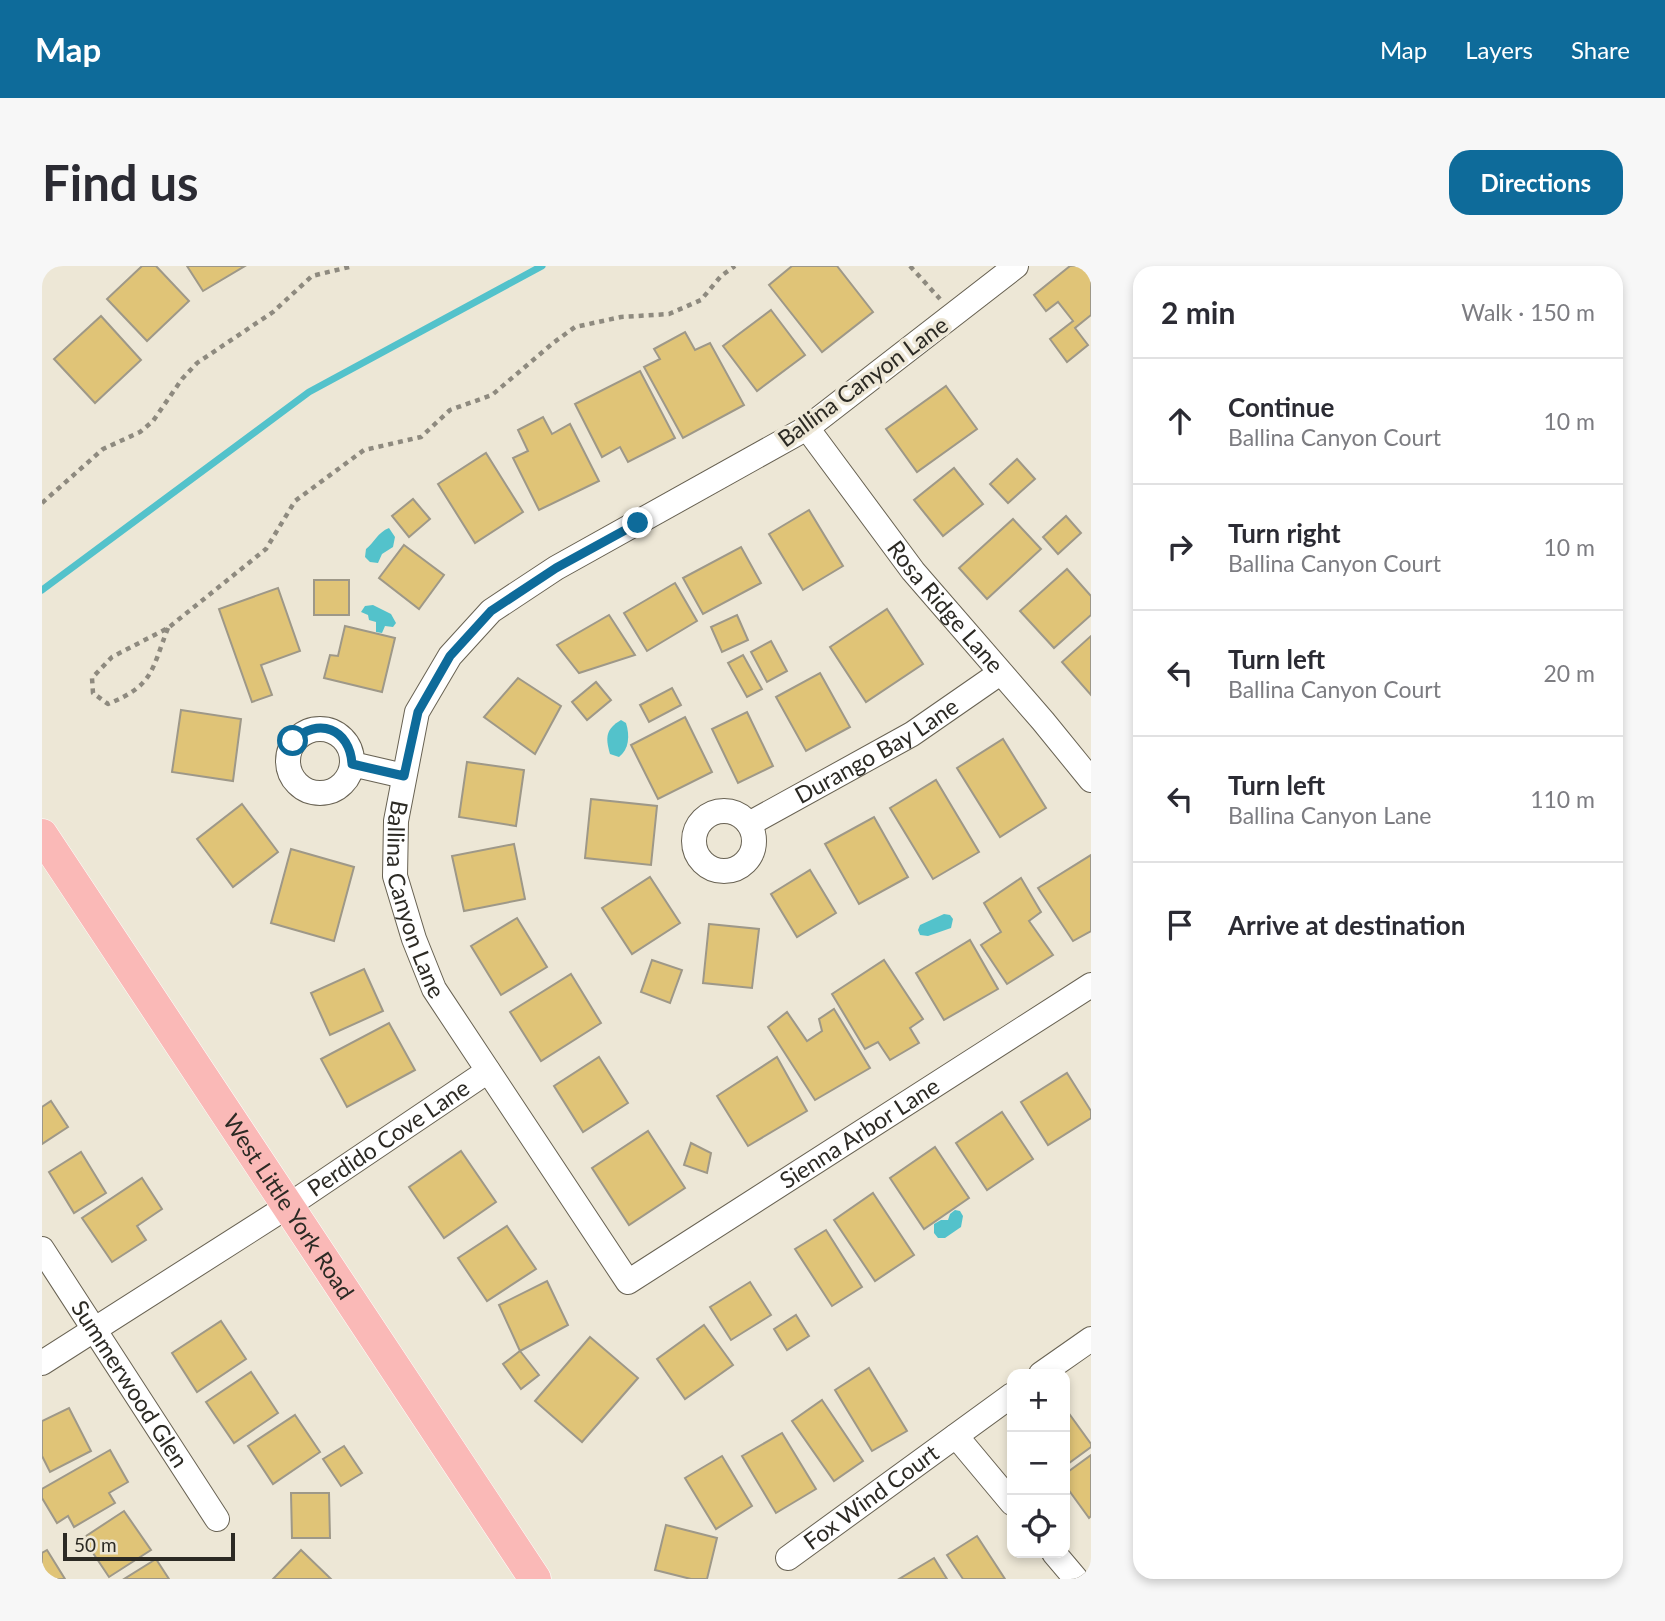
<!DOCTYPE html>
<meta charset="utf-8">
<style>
body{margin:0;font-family:Lato,sans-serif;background:#f7f7f7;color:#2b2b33}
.controls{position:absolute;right:21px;bottom:21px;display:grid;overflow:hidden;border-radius:14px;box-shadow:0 4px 10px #0003}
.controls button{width:63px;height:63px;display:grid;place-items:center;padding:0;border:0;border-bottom:2px solid #e1e1e2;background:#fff;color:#2b2b33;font:35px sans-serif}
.scale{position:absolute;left:21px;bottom:18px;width:172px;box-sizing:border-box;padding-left:7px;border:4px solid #2c2a24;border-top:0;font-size:19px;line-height:24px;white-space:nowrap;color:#2c2a24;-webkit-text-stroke:5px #ede7d6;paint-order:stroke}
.stop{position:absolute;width:21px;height:21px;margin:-16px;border:5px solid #0e6b9a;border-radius:50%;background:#fff}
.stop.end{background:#0e6b9a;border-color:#fff;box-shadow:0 2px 7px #0008}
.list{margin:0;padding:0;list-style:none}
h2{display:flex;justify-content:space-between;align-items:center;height:91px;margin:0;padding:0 28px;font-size:30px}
h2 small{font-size:23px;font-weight:400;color:#7c7c81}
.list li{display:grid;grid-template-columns:46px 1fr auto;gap:21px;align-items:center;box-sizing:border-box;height:126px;padding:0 28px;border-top:2px solid #e1e1e2}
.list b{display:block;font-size:26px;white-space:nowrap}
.list p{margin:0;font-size:23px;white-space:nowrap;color:#7c7c81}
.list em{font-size:23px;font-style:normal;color:#7c7c81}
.icon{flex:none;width:38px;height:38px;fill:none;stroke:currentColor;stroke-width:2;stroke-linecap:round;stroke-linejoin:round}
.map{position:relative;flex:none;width:1049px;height:1313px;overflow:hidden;border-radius:21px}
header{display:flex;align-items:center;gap:42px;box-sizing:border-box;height:98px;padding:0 35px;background:#0e6b9a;color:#fff}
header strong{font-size:33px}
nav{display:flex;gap:38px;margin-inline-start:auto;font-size:24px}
.intro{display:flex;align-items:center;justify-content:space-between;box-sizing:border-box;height:168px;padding:0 42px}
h1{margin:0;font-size:49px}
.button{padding:18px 32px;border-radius:21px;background:#0e6b9a;color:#fff;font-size:24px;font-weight:700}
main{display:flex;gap:42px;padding:0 42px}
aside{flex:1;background:#fff;border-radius:21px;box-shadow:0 4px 10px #0003}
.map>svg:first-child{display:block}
</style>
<header>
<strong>Map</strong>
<nav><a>Map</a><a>Layers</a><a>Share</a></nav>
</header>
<div class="intro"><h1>Find us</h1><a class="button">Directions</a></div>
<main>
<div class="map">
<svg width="1049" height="1313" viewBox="0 0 1049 1313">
<rect width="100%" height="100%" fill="#ede7d6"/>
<g fill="#53c2cb">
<path d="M 347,262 L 353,271 L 351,281 L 340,288 L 336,297 L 328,296 L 323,291 L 324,283 C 332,277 336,266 347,262 Z"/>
<polygon points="331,339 349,348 354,357 351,361 343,360 340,367 334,366 334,356 327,354 326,349 319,346 323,340"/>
<path d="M 579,454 L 584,457 C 588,470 587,483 577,491 L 568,488 C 563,471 564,463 579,454 Z"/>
<polygon points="902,648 908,649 911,653 909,662 886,670 878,669 876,664 878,659"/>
<polygon points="913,944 918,945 921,950 919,961 903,972 896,972 892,967 892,958 899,954 906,954 908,948"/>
</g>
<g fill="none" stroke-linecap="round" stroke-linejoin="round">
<polyline stroke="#53c2cb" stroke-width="7" points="0,324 267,126 500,0"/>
</g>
<g fill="#e0c477" stroke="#9e9888" stroke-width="2">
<polygon points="100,0 114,0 147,35 105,75 65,33"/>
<polygon points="145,0 203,0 161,25"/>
<polygon points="750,0 795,0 831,46 780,86 727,19"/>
<polygon points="1028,0 1049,0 1049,49 1033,62 1046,79 1025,96 1008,73 1031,55 1016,36 1004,45 992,29"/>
<polygon points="729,44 763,89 715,125 681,80"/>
<polygon points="59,50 99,94 53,137 12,93"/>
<polygon points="643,66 653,84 668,77 702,139 641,172 602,101 618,93 612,83"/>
<polygon points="598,105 633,172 586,196 578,181 560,191 533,138"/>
<polygon points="904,120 935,163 875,206 844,163"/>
<polygon points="501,151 510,168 528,158 557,215 497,244 471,192 486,185 476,164"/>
<polygon points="444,187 481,246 433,277 396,218"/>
<polygon points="975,193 993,213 966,237 948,218"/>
<polygon points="912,202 941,238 901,270 872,234"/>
<polygon points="371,233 388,253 367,271 350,250"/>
<polygon points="767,244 801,300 761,324 727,268"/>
<polygon points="1024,250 1039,267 1016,288 1001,271"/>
<polygon points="971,253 999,283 945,333 917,302"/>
<polygon points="362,279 402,309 377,343 337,312"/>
<polygon points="699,281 719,317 661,348 641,312"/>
<polygon points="1025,303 1049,330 1049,349 1012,382 978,345"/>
<rect x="272" y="314" width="35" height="35"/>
<polygon points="633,317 655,355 605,385 582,347"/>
<polygon points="236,322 258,385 219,399 230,429 210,436 177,343"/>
<polygon points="845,343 881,398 824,436 788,381"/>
<polygon points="567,349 593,389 537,407 515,379"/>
<polygon points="695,349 706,374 680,386 669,361"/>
<polygon points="303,360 353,372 340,426 282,412 288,389 296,390"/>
<polygon points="1049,370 1049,429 1020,396"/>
<polygon points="729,375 745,405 725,416 709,386"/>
<polygon points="701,389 720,423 705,431 686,397"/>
<polygon points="778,407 808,461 764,485 734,431"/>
<polygon points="476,412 519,440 493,488 442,451"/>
<polygon points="554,416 569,434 545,454 530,436"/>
<polygon points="630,422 639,439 607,456 598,439"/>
<polygon points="139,444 199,453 191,515 130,506"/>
<polygon points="705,446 731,500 696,517 670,463"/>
<polygon points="643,451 670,506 616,533 589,479"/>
<polygon points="961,473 1004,542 958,571 915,502"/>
<polygon points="425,496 482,504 474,560 417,551"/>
<polygon points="894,514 937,586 891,613 848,542"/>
<polygon points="549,533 615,540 609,599 543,592"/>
<polygon points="200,538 236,586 191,621 155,573"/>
<polygon points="832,551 866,611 817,638 783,578"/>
<polygon points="472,578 483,633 422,645 410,590"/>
<polygon points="249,583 312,601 292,675 229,657"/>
<polygon points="1049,589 1049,665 1031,675 996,622"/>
<polygon points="768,604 794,647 755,671 729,628"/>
<polygon points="608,611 638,657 590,688 560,642"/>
<polygon points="979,612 999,646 987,655 1011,689 965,718 939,679 959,666 942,637"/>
<polygon points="475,652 505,701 459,729 429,680"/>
<polygon points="667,658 717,663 710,722 661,717"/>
<polygon points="928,674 956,723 902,754 874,707"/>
<polygon points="610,694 640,704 628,737 599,726"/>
<polygon points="842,694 881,753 868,762 877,777 848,794 836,776 823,783 790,728"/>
<polygon points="322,703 341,745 288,769 269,727"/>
<polygon points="529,708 559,757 499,795 468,746"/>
<polygon points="792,743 828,802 773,834 726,761 745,746 765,775 780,765 777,753"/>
<polygon points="347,757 373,804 305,841 279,793"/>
<polygon points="557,791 586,837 541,866 512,820"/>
<polygon points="735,791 765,845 706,880 675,830"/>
<polygon points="1025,807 1049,845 1049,852 1006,879 979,836"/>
<polygon points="9,835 26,861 0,878 0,841"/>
<polygon points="960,846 991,893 945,924 914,877"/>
<polygon points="606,865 643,922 587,959 550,902"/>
<polygon points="649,877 669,887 665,907 642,899"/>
<polygon points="893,881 927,932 882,963 848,912"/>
<polygon points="419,885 454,936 402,972 367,921"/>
<polygon points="39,886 64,927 32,947 7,906"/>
<polygon points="100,912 120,943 95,960 104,974 70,996 40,952"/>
<polygon points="831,927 872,989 833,1015 792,954"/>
<polygon points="465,960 494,1003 445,1035 416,992"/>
<polygon points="784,964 820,1021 790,1040 753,983"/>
<polygon points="505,1015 526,1059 478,1085 457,1039"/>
<polygon points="708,1016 729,1049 689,1074 668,1041"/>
<polygon points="754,1049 767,1070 745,1084 732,1063"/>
<polygon points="179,1055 204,1093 155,1126 130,1087"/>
<polygon points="662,1059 691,1099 643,1133 615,1093"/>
<polygon points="548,1071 596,1112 540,1176 493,1135"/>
<polygon points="478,1085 497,1109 479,1123 461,1098"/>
<polygon points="827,1102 865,1165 830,1185 793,1124"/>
<polygon points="209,1106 236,1147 192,1177 164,1136"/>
<polygon points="780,1134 821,1195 792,1215 750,1155"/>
<polygon points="27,1142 49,1185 8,1206 0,1190 0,1155"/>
<polygon points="1023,1142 1049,1178 1049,1181 1023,1200"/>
<polygon points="253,1149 278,1186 231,1218 206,1180"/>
<polygon points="740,1167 774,1223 734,1247 700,1190"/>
<polygon points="302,1180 320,1207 299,1220 281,1193"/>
<polygon points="68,1184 86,1216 67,1227 73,1237 32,1261 26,1250 15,1257 0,1232 0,1223"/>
<polygon points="1049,1189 1049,1250 1047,1252 1023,1219 1023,1208"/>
<polygon points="680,1190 710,1240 674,1263 643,1212"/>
<polygon points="249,1227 287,1227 288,1272 250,1272"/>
<polygon points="82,1245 109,1284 67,1311 41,1272"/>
<polygon points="624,1259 675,1272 665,1313 649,1313 613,1304"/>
<polygon points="935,1270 963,1313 921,1313 905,1289"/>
<polygon points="5,1284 23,1313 0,1313 0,1287"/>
<polygon points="259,1284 289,1313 231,1313"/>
<polygon points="892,1292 905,1313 857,1313"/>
<polygon points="114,1293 127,1313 82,1313"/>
</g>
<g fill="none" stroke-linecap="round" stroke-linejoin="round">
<g stroke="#686253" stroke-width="26">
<g id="minor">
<path id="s1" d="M 974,0 L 765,162 L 514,302 L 449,345 L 408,390 L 375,446 L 354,555 L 353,610 L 372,673 L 392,723 L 586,1016 L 1049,719"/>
<path id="s2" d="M 765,162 L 871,305 L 1001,455 L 1049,514"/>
<circle cx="278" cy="495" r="32"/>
<polyline points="310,498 362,510"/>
<circle cx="682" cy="575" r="30"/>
<path id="s3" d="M 707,558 L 870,468 L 958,407"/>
<path id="s4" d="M 0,983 L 175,1253"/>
<path id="s5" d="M 0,1097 L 246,940 L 446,805"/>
<polyline points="999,1108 1049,1073"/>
<polyline points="914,1170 970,1237"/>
<polyline points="1012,1287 1034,1313"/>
<path id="s6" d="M 746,1292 L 970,1129"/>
</g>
</g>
<g stroke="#fff" stroke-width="33">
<g id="major">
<path id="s7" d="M 0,569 L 493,1313"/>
</g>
</g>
<g stroke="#8e8a7f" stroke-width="4.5" stroke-dasharray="5 5" stroke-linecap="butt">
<polyline points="868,0 898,33"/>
<polyline points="0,237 61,183 98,166 111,155 140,113 155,97 231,46 270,10 311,0"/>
<path d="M 126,362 C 109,405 112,419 66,438 L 51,427 L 50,412 L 70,391 L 126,362 L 224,283 L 253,235 L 322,184 L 379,171 L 408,144 L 450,129 L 511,77 L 533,61 L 579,51 L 627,48 L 659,34 L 679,10 L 693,0"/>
</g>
<use href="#minor" stroke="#fff" stroke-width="24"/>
<use href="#major" stroke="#fab9b7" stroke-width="32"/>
</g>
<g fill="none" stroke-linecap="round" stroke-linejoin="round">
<path stroke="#0e6b9a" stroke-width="9" d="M 251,475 C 276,450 308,463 310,498 L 362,510 L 376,446 L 408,390 L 449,345 L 514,302 L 596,257"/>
</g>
<g text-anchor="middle" stroke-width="7" stroke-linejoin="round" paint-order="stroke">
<g font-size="23" fill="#2c2a24" stroke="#ede7d6">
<text transform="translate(821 116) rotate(-36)" y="8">Ballina Canyon Lane</text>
<text dy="8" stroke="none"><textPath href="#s2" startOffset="226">Rosa Ridge Lane</textPath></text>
<text dy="8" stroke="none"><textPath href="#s3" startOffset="147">Durango Bay Lane</textPath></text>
<text dy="8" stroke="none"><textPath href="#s1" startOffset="948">Ballina Canyon Lane</textPath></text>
<text dy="8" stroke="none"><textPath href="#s1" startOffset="1668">Sienna Arbor Lane</textPath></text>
<text dy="8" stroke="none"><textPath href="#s5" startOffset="413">Perdido Cove Lane</textPath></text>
<text dy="8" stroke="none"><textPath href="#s7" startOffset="446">West Little York Road</textPath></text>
<text dy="8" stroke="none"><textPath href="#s4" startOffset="161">Summerwood Glen</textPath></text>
<text dy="8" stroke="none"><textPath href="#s6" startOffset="103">Fox Wind Court</textPath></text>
</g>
</g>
</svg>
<div class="controls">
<button>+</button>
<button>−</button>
<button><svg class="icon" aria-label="locate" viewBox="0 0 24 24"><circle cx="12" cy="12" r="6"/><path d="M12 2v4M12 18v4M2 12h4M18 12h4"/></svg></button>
</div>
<div class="scale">50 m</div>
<div class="stop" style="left:251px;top:475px"></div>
<div class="stop end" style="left:596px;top:257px"></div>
</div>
<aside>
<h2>2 min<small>Walk · 150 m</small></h2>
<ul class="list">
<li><svg class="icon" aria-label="ahead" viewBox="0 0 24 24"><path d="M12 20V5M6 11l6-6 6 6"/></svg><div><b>Continue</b><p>Ballina Canyon Court</p></div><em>10 m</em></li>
<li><svg class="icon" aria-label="right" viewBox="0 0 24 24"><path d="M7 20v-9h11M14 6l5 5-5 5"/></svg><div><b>Turn right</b><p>Ballina Canyon Court</p></div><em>10 m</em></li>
<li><svg class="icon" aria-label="left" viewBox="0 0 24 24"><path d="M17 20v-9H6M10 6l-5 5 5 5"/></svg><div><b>Turn left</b><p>Ballina Canyon Court</p></div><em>20 m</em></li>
<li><svg class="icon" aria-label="left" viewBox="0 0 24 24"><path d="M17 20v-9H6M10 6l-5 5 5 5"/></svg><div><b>Turn left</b><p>Ballina Canyon Lane</p></div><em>110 m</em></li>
<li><svg class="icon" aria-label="arrive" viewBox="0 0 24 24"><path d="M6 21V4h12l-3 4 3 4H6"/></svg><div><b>Arrive at destination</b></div></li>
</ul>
</aside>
</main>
